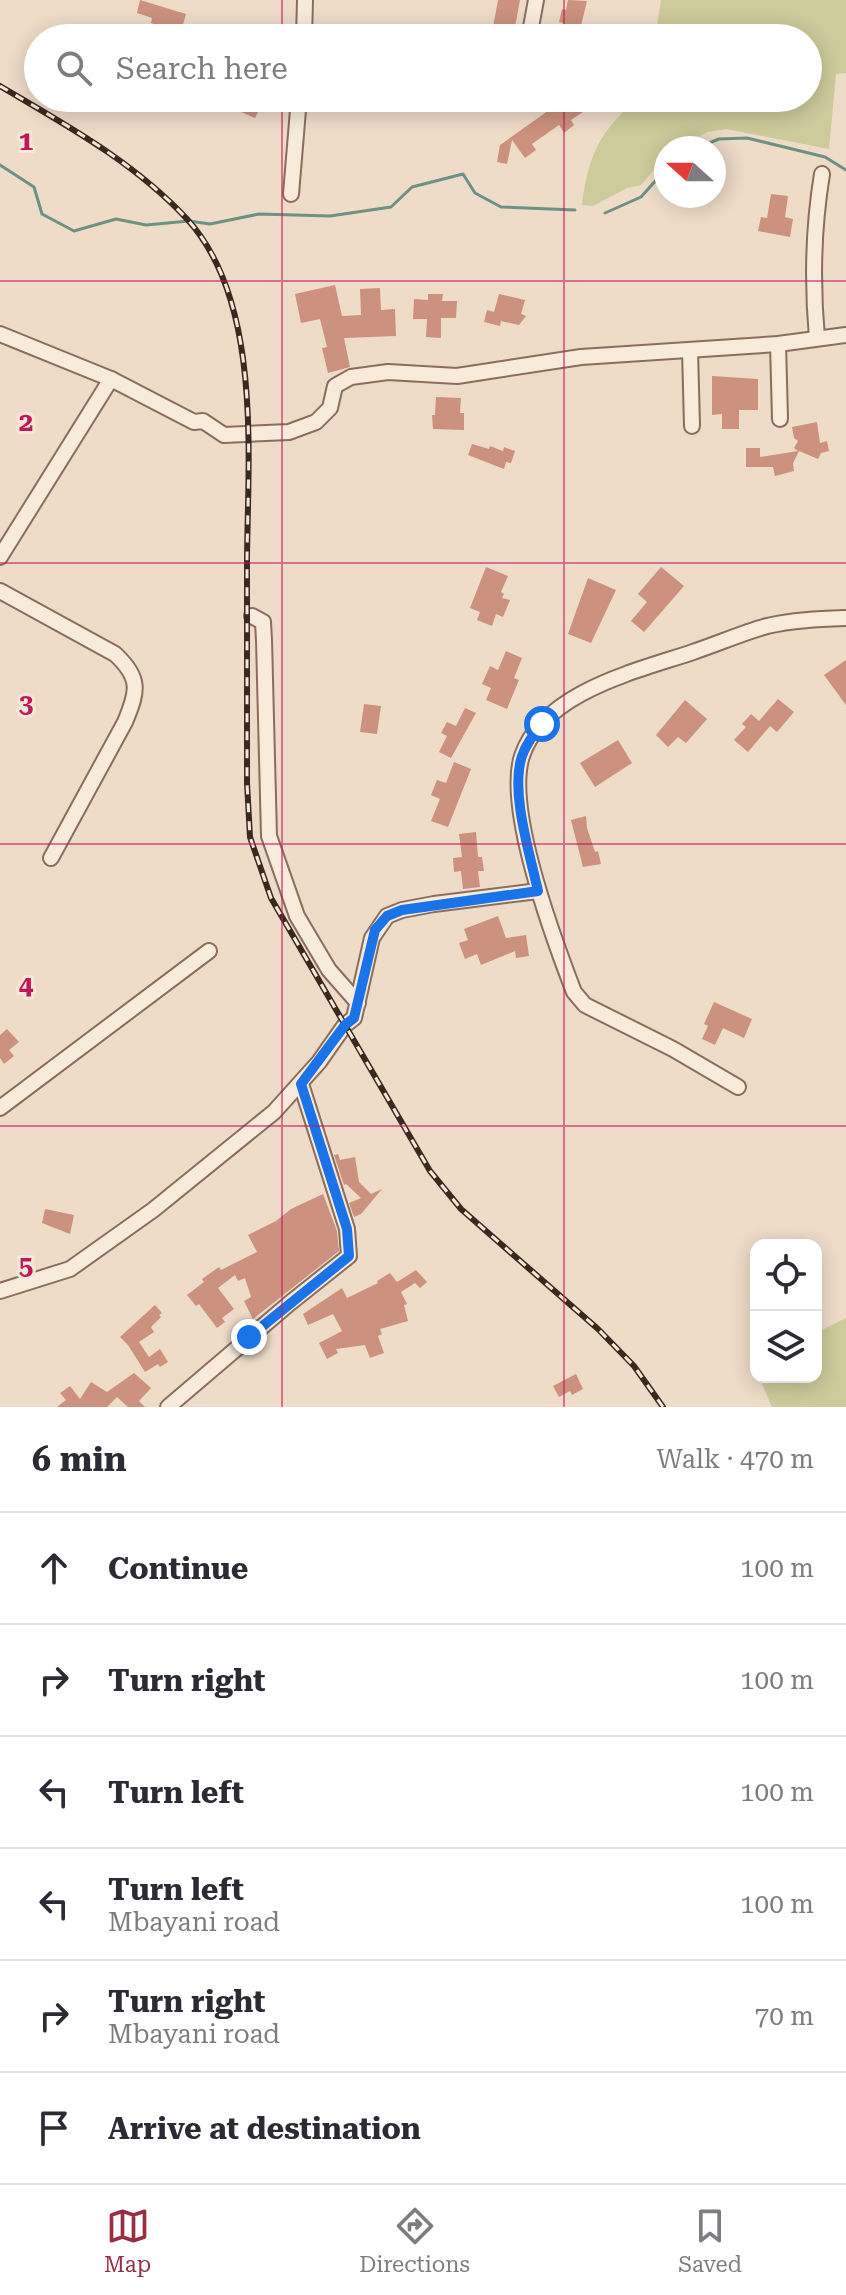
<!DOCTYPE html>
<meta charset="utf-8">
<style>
body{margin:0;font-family:"Roboto Serif",serif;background:#f2f2f3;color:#2b2b33}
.controls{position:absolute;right:24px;bottom:24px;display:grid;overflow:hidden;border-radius:16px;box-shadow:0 4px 20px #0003}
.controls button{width:72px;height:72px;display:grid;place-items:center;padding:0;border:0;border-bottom:2px solid #e1e1e2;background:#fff;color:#2b2b33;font:40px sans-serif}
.compass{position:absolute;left:654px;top:136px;width:72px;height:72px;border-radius:50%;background:#fff;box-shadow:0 4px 20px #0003;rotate:291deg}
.stop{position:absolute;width:24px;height:24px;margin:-18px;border:6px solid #1a73e8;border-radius:50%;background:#fff}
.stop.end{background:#1a73e8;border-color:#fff;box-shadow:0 2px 8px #0008}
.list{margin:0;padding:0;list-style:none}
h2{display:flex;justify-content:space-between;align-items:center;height:104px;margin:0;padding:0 32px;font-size:34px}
h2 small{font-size:26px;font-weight:400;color:#7c7c81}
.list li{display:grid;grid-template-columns:52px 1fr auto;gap:24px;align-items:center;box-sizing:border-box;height:112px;padding:0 32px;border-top:2px solid #e1e1e2}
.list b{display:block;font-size:30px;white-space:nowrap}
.list p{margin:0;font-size:26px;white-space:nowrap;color:#7c7c81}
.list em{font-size:26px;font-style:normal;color:#7c7c81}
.icon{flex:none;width:44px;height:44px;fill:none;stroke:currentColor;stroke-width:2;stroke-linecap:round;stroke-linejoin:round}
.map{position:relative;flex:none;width:846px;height:1407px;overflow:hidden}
.search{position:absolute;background:#fff;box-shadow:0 4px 20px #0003;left:24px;right:24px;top:24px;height:88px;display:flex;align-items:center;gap:20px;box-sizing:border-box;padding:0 28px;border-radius:44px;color:#7c7c81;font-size:30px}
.sheet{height:776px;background:#fff}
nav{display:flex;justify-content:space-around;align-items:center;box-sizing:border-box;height:112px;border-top:2px solid #e1e1e2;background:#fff;font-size:22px;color:#7c7c81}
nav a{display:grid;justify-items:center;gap:4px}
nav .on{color:#992d41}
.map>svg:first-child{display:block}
</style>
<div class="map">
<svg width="846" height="1407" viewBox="0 0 846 1407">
<rect width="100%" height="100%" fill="#eedcc8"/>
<g fill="#cdca9c">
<path d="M 661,0 L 846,0 L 846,73 L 836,74 L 829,149 L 726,129 L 707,132 L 679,148 L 666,148 L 654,170 L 641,185 L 627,188 L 593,206 L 582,205 C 585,178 592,149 609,128 C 617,117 626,112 631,98 L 808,98 L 808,38 L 655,38 Z"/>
<polygon points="846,1318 846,1407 772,1407 759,1377 816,1377 816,1333"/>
</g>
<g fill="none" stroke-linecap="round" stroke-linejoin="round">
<g stroke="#6f9183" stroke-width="3">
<polyline points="697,148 719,139 747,138 825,157 846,170"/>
<polyline points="0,165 34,187 42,214 74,231 116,219 146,225 189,221 210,224 259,214 330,216 391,207 412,187 463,174 475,193 501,207 575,210"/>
<polyline points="605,213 641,197 666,169"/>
</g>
</g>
<g fill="#cc917f">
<polygon points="140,0 186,14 180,35 151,23 152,18 137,13"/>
<polygon points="498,0 520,0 513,38 491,38"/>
<polygon points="568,0 587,1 578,38 559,38 563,23 559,22 562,9 566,10"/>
<polygon points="245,98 265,98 255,118 239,111"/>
<polygon points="566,98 577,98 586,110 571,120 574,125 564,133 559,125 532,144 536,150 525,158 512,140 507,164 497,162 500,145"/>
<polygon points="771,194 788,196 785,217 793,219 790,237 758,231 761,217 767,218"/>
<polygon points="335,285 342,316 361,315 360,289 380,288 381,310 395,309 396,336 344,338 350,367 328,373 322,348 327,347 320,319 301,323 295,294"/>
<polygon points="428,294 443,294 442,301 457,301 456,318 441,318 441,338 426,337 427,319 413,319 414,299 428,300"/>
<polygon points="499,294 525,300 521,314 526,316 519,325 501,321 500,326 484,322 487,310 494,312"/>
<polygon points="712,376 758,379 758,410 739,410 739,429 722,429 722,414 712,415"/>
<polygon points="436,397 461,398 460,413 464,413 464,430 433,429 432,415 435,415"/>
<polygon points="817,422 820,443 827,441 829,451 821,453 818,459 799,451 793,463 794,471 775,476 773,467 746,467 746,448 760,448 760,457 798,451 794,448 798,441 794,438 792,427"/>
<polygon points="472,444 489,449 490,446 503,451 504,447 515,451 511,463 506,462 504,469 468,455"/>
<polygon points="486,567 508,576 501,592 504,594 502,598 510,600 503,617 496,614 492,626 477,620 480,612 470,608"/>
<polygon points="661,567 684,586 644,632 631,621 647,602 638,594"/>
<polygon points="588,578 616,590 591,643 568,634"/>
<polygon points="506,651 522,658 514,678 519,680 507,709 486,700 491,688 482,684 490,666 498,670"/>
<polygon points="846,660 846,705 824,675"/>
<polygon points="778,699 794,712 777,732 770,726 748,752 734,740 746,727 742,724 751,714 759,721"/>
<polygon points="685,700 707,719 686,743 678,737 668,747 656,735"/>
<polygon points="364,704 381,706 377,734 360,732"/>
<polygon points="465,708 476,713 451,758 439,752 447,736 441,733 447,722 456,726"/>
<polygon points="618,740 632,763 595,787 580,763"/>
<polygon points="454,762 471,769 448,827 431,821 440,799 431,795 437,780 446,783"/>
<polygon points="586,816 587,828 595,852 598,851 601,864 583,867 571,820"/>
<polygon points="476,832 478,857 482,857 484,871 478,871 480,887 463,889 461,871 454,872 453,858 462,857 459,834"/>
<polygon points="498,916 506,938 526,935 529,956 516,958 515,951 481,965 477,954 465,959 459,943 468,940 464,929"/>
<polygon points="714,1002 752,1019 744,1038 723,1028 715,1045 702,1039 708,1026 704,1024"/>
<polygon points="7,1029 19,1042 9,1050 14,1056 4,1064 0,1058 0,1035"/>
<polygon points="338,1154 340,1160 355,1157 359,1182 371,1194 382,1189 361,1214 354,1217 349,1203 361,1198 346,1184 344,1185 334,1155"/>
<polygon points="323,1194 337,1231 339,1251 253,1319 244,1301 251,1297 245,1278 238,1281 235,1275 218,1288 234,1309 222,1318 225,1322 217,1328 199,1304 196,1306 187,1295 204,1282 202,1279 219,1267 221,1270 257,1252 248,1235 276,1221 291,1209"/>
<polygon points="45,1209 74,1215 70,1234 42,1223"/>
<polygon points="416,1270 427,1282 420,1288 415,1283 401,1292 407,1304 404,1305 408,1321 380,1329 382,1334 378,1336 384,1353 370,1358 365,1345 336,1349 338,1353 327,1359 319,1343 342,1331 333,1314 308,1325 303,1314 342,1288 347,1298 378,1283 377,1281 390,1273 397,1282"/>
<polygon points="155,1305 162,1313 159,1315 161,1317 151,1327 154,1332 139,1342 149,1357 160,1349 168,1362 160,1367 158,1364 145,1372 128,1345 120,1337"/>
<polygon points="134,1373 151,1388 139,1401 145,1407 128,1407 117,1397 107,1407 57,1407 66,1400 60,1393 70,1386 80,1399 91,1382 107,1392"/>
<polygon points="576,1374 583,1389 572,1395 570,1391 559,1397 553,1386"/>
</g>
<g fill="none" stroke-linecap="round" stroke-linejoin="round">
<g stroke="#8b6d5d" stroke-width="18">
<g id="street">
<polyline points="304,38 305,0"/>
<polyline points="529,38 536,0"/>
<polyline points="291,194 299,98"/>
<polyline points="0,334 111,379 194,422 203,421 224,435 289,432 316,422 330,408 335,386 351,377 388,372 457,376 581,357 778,344 846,335"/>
<path d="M 817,338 C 812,283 813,229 822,174"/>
<polyline points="778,344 780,419"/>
<polyline points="690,350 692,426"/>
<polyline points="0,557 111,379"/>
<path d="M 0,591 L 115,654 C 141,678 138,691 125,722 L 51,858"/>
<polyline points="252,616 263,622 264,640 269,836 297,916 329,970 358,1003"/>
<path d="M 738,1087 L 673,1049 L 585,1005 L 574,992 C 554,940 505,808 522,756 C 543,692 637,671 693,652 C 717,644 742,633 767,626 C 792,620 820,619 846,618"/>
<polyline points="0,1108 209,951"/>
<polyline points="0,1291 70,1269 153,1210 274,1112 319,1062 345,1025 354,1018 372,938 387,916 402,910 434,904 538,891"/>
<polyline points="168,1407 290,1303 349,1256 347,1229 301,1084"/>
</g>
</g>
<use href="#street" stroke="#f9ebdc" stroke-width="14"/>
<g stroke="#3b2920" stroke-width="6">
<path id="rail" d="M 0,86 C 66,125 134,162 187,219 C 262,301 248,455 247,558 C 247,633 247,708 247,783 L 250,837 L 271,898 L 430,1171 L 461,1209 L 598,1329 L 634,1366 L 663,1407"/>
</g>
<use href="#rail" stroke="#f6e8d8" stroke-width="3" stroke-dasharray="9" stroke-linecap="butt"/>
</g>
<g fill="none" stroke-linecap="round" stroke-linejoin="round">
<path stroke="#1a73e8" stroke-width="10" d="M 249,1337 L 349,1256 L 347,1229 L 301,1084 L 345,1025 L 354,1018 L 375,930 L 387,916 L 402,910 L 538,891 C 530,854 510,792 522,756 C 526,744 534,734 542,724"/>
</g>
<path fill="none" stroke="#c2185b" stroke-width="2" stroke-opacity="0.55" d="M 282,0 L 282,38M 564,0 L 564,38M 282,98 L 282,1407M 564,98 L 564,1407M 0,281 L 846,281M 0,563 L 846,563M 0,844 L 846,844M 0,1126 L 846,1126"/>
<g font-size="26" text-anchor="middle" font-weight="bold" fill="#c2185b" stroke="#f6e8d8" stroke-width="6" stroke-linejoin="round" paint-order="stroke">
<text x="26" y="150">1</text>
<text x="26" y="431">2</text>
<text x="26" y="713">3</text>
<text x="26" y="994">4</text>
<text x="26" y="1275">5</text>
</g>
</svg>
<div class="controls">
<button><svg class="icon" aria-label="locate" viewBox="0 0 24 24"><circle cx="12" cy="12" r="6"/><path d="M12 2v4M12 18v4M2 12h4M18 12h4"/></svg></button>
<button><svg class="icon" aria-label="layers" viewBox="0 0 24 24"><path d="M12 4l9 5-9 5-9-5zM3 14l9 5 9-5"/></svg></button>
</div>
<svg class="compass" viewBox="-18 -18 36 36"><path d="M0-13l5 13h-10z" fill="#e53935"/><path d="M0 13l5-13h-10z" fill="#7c7c81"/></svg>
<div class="stop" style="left:542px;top:724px"></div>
<div class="stop end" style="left:249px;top:1337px"></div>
<div class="search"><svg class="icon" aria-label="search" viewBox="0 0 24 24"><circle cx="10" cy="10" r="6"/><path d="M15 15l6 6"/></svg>Search here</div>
</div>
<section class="sheet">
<h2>6 min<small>Walk · 470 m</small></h2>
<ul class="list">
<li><svg class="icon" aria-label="ahead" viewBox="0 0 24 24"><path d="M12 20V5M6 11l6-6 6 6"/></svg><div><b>Continue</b></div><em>100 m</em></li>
<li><svg class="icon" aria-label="right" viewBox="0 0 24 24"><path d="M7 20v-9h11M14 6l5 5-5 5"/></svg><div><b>Turn right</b></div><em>100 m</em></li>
<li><svg class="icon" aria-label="left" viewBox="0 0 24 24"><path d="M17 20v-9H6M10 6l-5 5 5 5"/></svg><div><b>Turn left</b></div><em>100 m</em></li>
<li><svg class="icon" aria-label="left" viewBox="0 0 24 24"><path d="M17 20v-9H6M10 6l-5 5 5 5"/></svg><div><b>Turn left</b><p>Mbayani road</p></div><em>100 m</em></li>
<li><svg class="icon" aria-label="right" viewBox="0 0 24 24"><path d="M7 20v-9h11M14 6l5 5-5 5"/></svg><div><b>Turn right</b><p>Mbayani road</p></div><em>70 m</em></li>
<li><svg class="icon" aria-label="arrive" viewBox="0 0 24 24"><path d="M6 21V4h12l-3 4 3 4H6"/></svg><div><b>Arrive at destination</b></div></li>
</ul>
</section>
<nav>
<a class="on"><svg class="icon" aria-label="map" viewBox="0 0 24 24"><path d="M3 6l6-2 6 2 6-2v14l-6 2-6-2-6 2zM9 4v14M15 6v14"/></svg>Map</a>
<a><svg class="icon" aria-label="directions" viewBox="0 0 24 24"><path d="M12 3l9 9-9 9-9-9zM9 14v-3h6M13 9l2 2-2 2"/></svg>Directions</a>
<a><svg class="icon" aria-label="saved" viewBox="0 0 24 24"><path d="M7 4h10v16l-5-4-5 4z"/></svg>Saved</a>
</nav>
